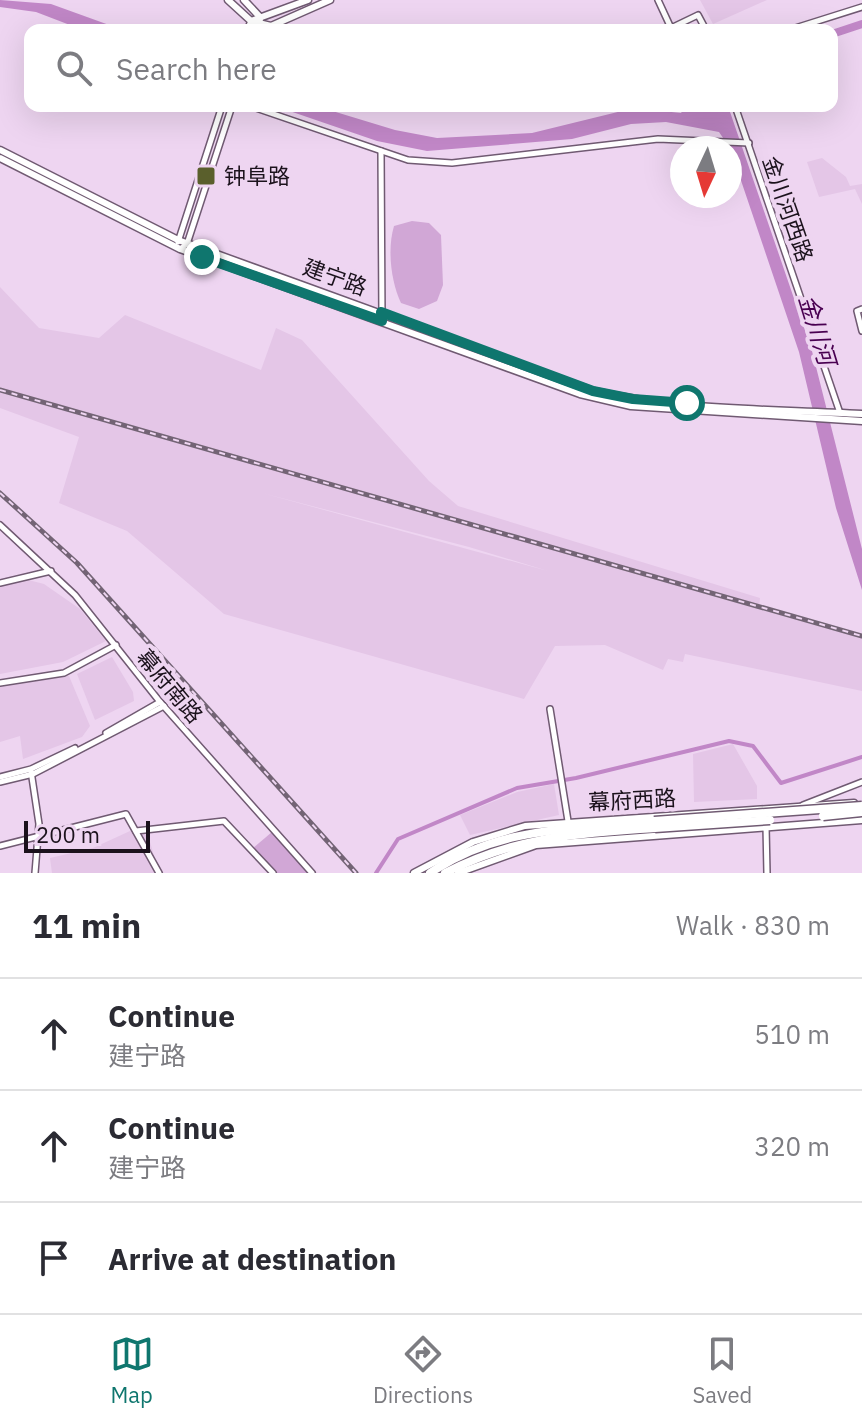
<!DOCTYPE html>
<meta charset="utf-8">
<style>
body{margin:0;font-family:"IBM Plex Sans","Noto Sans SC",sans-serif;background:#f7f7f7;color:#2b2b33}
.compass{position:absolute;left:670px;top:136px;width:72px;height:72px;border-radius:50%;background:#fff;box-shadow:0 8px 32px #0002;rotate:184deg}
.scale{position:absolute;left:24px;bottom:20px;width:126px;box-sizing:border-box;padding-left:8px;border:4px solid #1b121c;border-top:0;font-size:22px;line-height:28px;white-space:nowrap;color:#1b121c;-webkit-text-stroke:6px #eed5f1;paint-order:stroke}
.stop{position:absolute;width:24px;height:24px;margin:-18px;border:6px solid #0f766e;border-radius:50%;background:#fff}
.stop.end{background:#0f766e;border-color:#fff;box-shadow:0 2px 8px #0008}
.list{margin:0;padding:0;list-style:none}
h2{display:flex;justify-content:space-between;align-items:center;height:104px;margin:0;padding:0 32px;font-size:34px}
h2 small{font-size:26px;font-weight:400;color:#7c7c81}
.list li{display:grid;grid-template-columns:52px 1fr auto;gap:24px;align-items:center;box-sizing:border-box;height:112px;padding:0 32px;border-top:2px solid #e1e1e2}
.list b{display:block;font-size:30px;white-space:nowrap}
.list p{margin:0;font-size:26px;white-space:nowrap;color:#7c7c81}
.list em{font-size:26px;font-style:normal;color:#7c7c81}
.icon{flex:none;width:44px;height:44px;fill:none;stroke:currentColor;stroke-width:2;stroke-linecap:round;stroke-linejoin:round}
.map{position:relative;flex:none;width:862px;height:873px;overflow:hidden}
.search{position:absolute;background:#fff;box-shadow:0 8px 32px #0002;left:24px;right:24px;top:24px;height:88px;display:flex;align-items:center;gap:20px;box-sizing:border-box;padding:0 28px;border-radius:16px;color:#7c7c81;font-size:30px}
.sheet{height:440px;background:#fff}
nav{display:flex;justify-content:space-around;align-items:center;box-sizing:border-box;height:112px;border-top:2px solid #e1e1e2;background:#fff;font-size:22px;color:#7c7c81}
nav a{display:grid;justify-items:center;gap:4px}
nav .on{color:#0f766e}
.map>svg:first-child{display:block}
</style>
<div class="map">
<svg width="862" height="873" viewBox="0 0 862 873">
<rect width="100%" height="100%" fill="#eed5f1"/>
<g fill="#e4c6e7" fill-rule="evenodd">
<polygon points="700,0 767,0 713,24"/>
<polygon points="822,158 846,177 850,186 862,184 862,204 855,189 819,197 807,162"/>
<path d="M 0,287 L 39,328 L 99,338 L 125,315 L 261,370 L 276,328 L 302,340 L 429,481 L 458,506 L 760,598 L 759,609 L 862,638 L 862,691 L 685,654 L 683,662 L 668,659 L 663,670 L 605,645 L 555,646 L 524,699 L 224,614 L 127,531 L 59,503 L 79,437 L 0,408 ZM 262,493 L 469,547 L 548,571 Z"/>
<polygon points="13,576 44,584 80,609 106,641 63,662 0,674 0,579"/>
<polygon points="112,657 133,692 134,701 95,720 77,674"/>
<polygon points="69,676 90,726 82,737 23,759 20,736 0,742 0,687"/>
<polygon points="733,744 757,786 757,799 694,802 693,754"/>
<polygon points="554,784 559,815 470,835 460,815 517,792"/>
<polygon points="130,831 148,835 159,873 52,873 50,858 93,848"/>
</g>
<g fill="#d1a7d6">
<path d="M 412,221 L 429,223 L 441,235 L 443,285 L 437,301 L 419,309 L 401,303 C 391,282 387,249 394,226 Z"/>
<polygon points="272,832 310,873 276,873 253,848"/>
</g>
<g fill="#c187c7">
<polygon points="0,0 51,4 123,30 83,30 36,12 0,7"/>
<polygon points="275,106 316,106 395,130 437,138 532,133 634,108 681,113 686,106 728,106 812,351 862,549 862,590 836,508 799,352 730,148 719,132 666,122 631,124 572,139 427,151 377,141"/>
</g>
<g fill="none" stroke-linecap="round" stroke-linejoin="round">
<polyline stroke="#c187c7" stroke-width="4" points="376,873 398,839 517,788 576,778 729,741 753,746 781,783 862,757"/>
<g stroke="#c187c7" stroke-width="8">
<polyline points="832,34 862,24"/>
<polyline points="788,107 788,106"/>
</g>
<g stroke="#705a72" stroke-width="8">
<g id="minor">
<polyline points="658,0 671,28 698,15 706,30"/>
<polyline points="247,30 251,21"/>
<polyline points="789,30 862,7"/>
<polyline points="250,106 408,160 452,163 658,139 749,143"/>
<polyline points="735,106 840,413"/>
<polyline points="381,151 382,321"/>
<polyline points="178,242 222,106"/>
<polyline points="180,249 187,244 232,106"/>
<polyline points="862,309 857,311 862,331"/>
<polyline points="0,525 75,595 160,702 312,873"/>
<polyline points="0,583 51,571"/>
<polyline points="0,683 64,673 116,645"/>
<polyline points="550,709 568,821"/>
<polyline points="106,733 160,702"/>
<polyline points="31,771 39,824 35,873"/>
<polyline points="0,777 31,769 75,748"/>
<polyline points="0,782 33,774 164,706"/>
<polyline points="803,805 862,782"/>
<polyline points="766,826 767,873"/>
<polyline points="136,831 224,821 273,873"/>
<polyline points="0,846 126,814 159,873"/>
</g>
</g>
<g stroke="#705a72" stroke-width="9">
<g id="major">
<polyline points="228,0 251,21 271,26 330,0"/>
<polyline points="244,0 260,17 259,30"/>
<polyline points="251,21 308,0"/>
<path d="M 0,150 L 178,240 L 593,391 C 680,411 773,409 862,414"/>
<polyline points="0,158 180,249 580,394 631,406 862,421"/>
<polyline points="414,873 473,842 525,826 854,803"/>
<polyline points="458,873 536,845 862,820"/>
</g>
</g>
<g stroke="#705a72" stroke-width="11">
<g id="highway">
<path d="M 430,873 C 501,825 574,830 654,821"/>
<path d="M 445,873 C 518,836 575,834 655,828"/>
</g>
</g>
<use href="#minor" stroke="#fff" stroke-width="5"/>
<use href="#major" stroke="#fff" stroke-width="6"/>
<use href="#highway" stroke="#fff" stroke-width="8"/>
<g stroke="#736475" stroke-width="5">
<g id="rail">
<polyline points="0,390 862,636"/>
<polyline points="0,493 77,563 356,873"/>
</g>
</g>
<use href="#rail" stroke="#eed5f1" stroke-width="2" stroke-dasharray="6" stroke-linecap="butt"/>
<g stroke="#705a72" stroke-width="11" stroke-linecap="butt">
<g id="highway-bridge">
<polyline points="823,816 862,812"/>
<polyline points="654,821 862,806"/>
<polyline points="655,828 770,820"/>
</g>
</g>
<use href="#highway-bridge" stroke="#fff" stroke-width="8"/>
</g>
<g fill="none" stroke-linecap="round" stroke-linejoin="round">
<polyline stroke="#0f766e" stroke-width="10" points="202,257 382,321 381,312 593,391 633,399 687,403"/>
</g>
<rect fill="#5a5f2c" stroke="#eed5f1" stroke-width="3" x="196" y="166" width="20" height="20" rx="4"/>
<g text-anchor="middle" stroke-width="8" stroke-linejoin="round" paint-order="stroke">
<g font-size="22" fill="#1b121c" stroke="#eed5f1" text-anchor="start">
<text x="224" y="184">钟阜路</text>
</g>
<g font-size="22" fill="#1b121c" stroke="#eed5f1">
<text transform="translate(788 209) rotate(71)" y="8">金川河西路</text>
<text transform="translate(335 277) rotate(20)" y="8">建宁路</text>
<text transform="translate(170 686) rotate(50)" y="8">幕府南路</text>
<text transform="translate(632 800) rotate(-3)" y="8">幕府西路</text>
</g>
<g font-size="24" font-style="italic" fill="#490051" stroke="#eed5f1">
<text transform="translate(817 330) rotate(73)" y="8">金川河</text>
</g>
</g>
</svg>
<svg class="compass" viewBox="-18 -18 36 36"><path d="M0-13l5 13h-10z" fill="#e53935"/><path d="M0 13l5-13h-10z" fill="#7c7c81"/></svg>
<div class="scale">200 m</div>
<div class="stop" style="left:687px;top:403px"></div>
<div class="stop end" style="left:202px;top:257px"></div>
<div class="search"><svg class="icon" aria-label="search" viewBox="0 0 24 24"><circle cx="10" cy="10" r="6"/><path d="M15 15l6 6"/></svg>Search here</div>
</div>
<section class="sheet">
<h2>11 min<small>Walk · 830 m</small></h2>
<ul class="list">
<li><svg class="icon" aria-label="ahead" viewBox="0 0 24 24"><path d="M12 20V5M6 11l6-6 6 6"/></svg><div><b>Continue</b><p>建宁路</p></div><em>510 m</em></li>
<li><svg class="icon" aria-label="ahead" viewBox="0 0 24 24"><path d="M12 20V5M6 11l6-6 6 6"/></svg><div><b>Continue</b><p>建宁路</p></div><em>320 m</em></li>
<li><svg class="icon" aria-label="arrive" viewBox="0 0 24 24"><path d="M6 21V4h12l-3 4 3 4H6"/></svg><div><b>Arrive at destination</b></div></li>
</ul>
</section>
<nav>
<a class="on"><svg class="icon" aria-label="map" viewBox="0 0 24 24"><path d="M3 6l6-2 6 2 6-2v14l-6 2-6-2-6 2zM9 4v14M15 6v14"/></svg>Map</a>
<a><svg class="icon" aria-label="directions" viewBox="0 0 24 24"><path d="M12 3l9 9-9 9-9-9zM9 14v-3h6M13 9l2 2-2 2"/></svg>Directions</a>
<a><svg class="icon" aria-label="saved" viewBox="0 0 24 24"><path d="M7 4h10v16l-5-4-5 4z"/></svg>Saved</a>
</nav>
